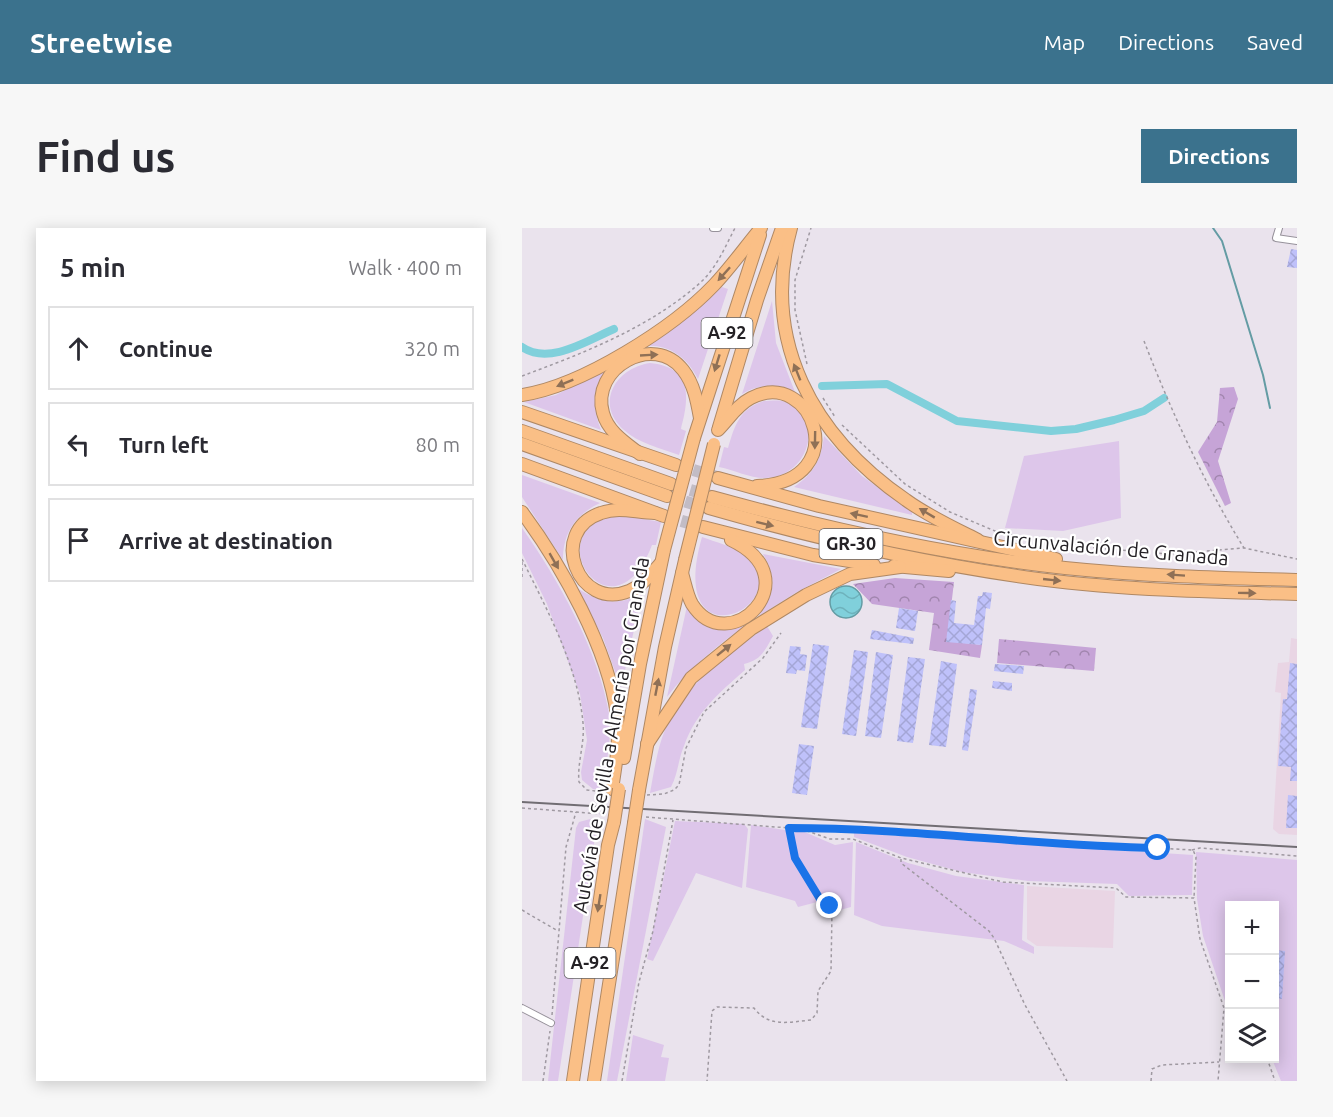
<!DOCTYPE html>
<meta charset="utf-8">
<style>
body{margin:0;font-family:Ubuntu,sans-serif;background:#f7f7f7;color:#2b2b33}
.controls{position:absolute;right:18px;bottom:18px;display:grid;overflow:hidden;border-radius:0px;box-shadow:0 3px 15px #0003}
.controls button{width:54px;height:54px;display:grid;place-items:center;padding:0;border:0;border-bottom:2px solid #e1e1e2;background:#fff;color:#2b2b33;font:30px sans-serif}
.stop{position:absolute;width:18px;height:18px;margin:-14px;border:4px solid #1a73e8;border-radius:50%;background:#fff}
.stop.end{background:#1a73e8;border-color:#fff;box-shadow:0 2px 6px #0008}
.list{margin:0;padding:0;list-style:none}
h2{display:flex;justify-content:space-between;align-items:center;height:78px;margin:0;padding:0 24px;font-size:26px}
h2 small{font-size:20px;font-weight:400;color:#7c7c81}
.list li{display:grid;grid-template-columns:39px 1fr auto;gap:18px;align-items:center;box-sizing:border-box;height:84px;margin:0 12px 12px;padding:0 12px;border:2px solid #e1e1e2;border-radius:0px}
.list b{display:block;font-size:22px;white-space:nowrap}
.list em{font-size:20px;font-style:normal;color:#7c7c81}
.icon{flex:none;width:33px;height:33px;fill:none;stroke:currentColor;stroke-width:2;stroke-linecap:round;stroke-linejoin:round}
.map{position:relative;flex:none;width:775px;height:853px;overflow:hidden;border-radius:0px}
header{display:flex;align-items:center;gap:36px;box-sizing:border-box;height:84px;padding:0 30px;background:#3b728d;color:#fff}
header strong{font-size:28px}
nav{display:flex;gap:33px;margin-inline-start:auto;font-size:21px}
.intro{display:flex;align-items:center;justify-content:space-between;box-sizing:border-box;height:144px;padding:0 36px}
h1{margin:0;font-size:42px}
.button{padding:15px 27px;border-radius:0px;background:#3b728d;color:#fff;font-size:21px;font-weight:700}
main{display:flex;gap:36px;padding:0 36px}
aside{flex:1;background:#fff;border-radius:0px;box-shadow:0 3px 15px #0003}
.map>svg:first-child{display:block}
</style>
<header>
<strong>Streetwise</strong>
<nav><a>Map</a><a>Directions</a><a>Saved</a></nav>
</header>
<div class="intro"><h1>Find us</h1><a class="button">Directions</a></div>
<main>
<aside>
<h2>5 min<small>Walk · 400 m</small></h2>
<ul class="list">
<li><svg class="icon" aria-label="ahead" viewBox="0 0 24 24"><path d="M12 20V5M6 11l6-6 6 6"/></svg><div><b>Continue</b></div><em>320 m</em></li>
<li><svg class="icon" aria-label="left" viewBox="0 0 24 24"><path d="M17 20v-9H6M10 6l-5 5 5 5"/></svg><div><b>Turn left</b></div><em>80 m</em></li>
<li><svg class="icon" aria-label="arrive" viewBox="0 0 24 24"><path d="M6 21V4h12l-3 4 3 4H6"/></svg><div><b>Arrive at destination</b></div></li>
</ul>
</aside>
<div class="map">
<svg width="775" height="853" viewBox="0 0 775 853">
<defs>
<pattern id="forest-crowns" width="20" height="18" patternUnits="userSpaceOnUse" patternTransform="scale(1.5)"><rect width="20" height="18" fill="#c6a4d7"/><path d="M2 6a3 3 0 1 1 6 0M12 15a3 3 0 1 1 6 0" fill="none" stroke="#a185ae"/></pattern>
<pattern id="water-waves" width="16" height="10" patternUnits="userSpaceOnUse" patternTransform="scale(1.5)"><rect width="16" height="10" fill="#80d0db"/><path d="M0 5q4-4 8 0t8 0" fill="none" stroke="#6eb2bc"/></pattern>
<pattern id="building-cross-hatch" width="8" height="8" patternUnits="userSpaceOnUse" patternTransform="scale(1.5)"><rect width="8" height="8" fill="#bfc1fa"/><path d="M0 0l8 8M0 8l8-8" fill="none" stroke="#a4a6d6"/></pattern>
</defs>
<rect width="100%" height="100%" fill="#eae3ed"/>
<g fill="#e9d5e4">
<polygon points="769,410 775,411 775,607 757,606 751,601 759,465 753,464 756,435 767,434"/>
<polygon points="505,658 593,663 591,720 515,718 505,711"/>
</g>
<g fill="#ddc6ea">
<path d="M 200,59 L 206,61 L 176,151 C 165,129 147,116 122,118 L 159,94 Z"/>
<path d="M 250,73 L 254,115 L 273,164 C 255,156 238,155 220,166 Z"/>
<path d="M 128,135 C 170,139 168,169 159,201 L 164,203 L 157,227 C 138,220 116,215 102,202 C 72,175 94,140 128,135 Z"/>
<path d="M 84,141 C 72,163 70,178 79,202 L 2,174 L 34,167 Z"/>
<path d="M 242,173 C 247,173 255,172 260,173 C 305,185 289,250 242,250 C 228,250 212,242 197,239 L 202,219 L 206,220 C 213,197 217,181 242,173 Z"/>
<path d="M 302,208 L 340,248 L 390,284 L 390,287 L 272,259 C 292,245 299,232 302,208 Z"/>
<polygon points="597,213 599,290 541,303 483,300 502,228"/>
<path d="M 0,247 L 78,275 C 53,287 41,305 41,332 L 0,269 Z"/>
<path d="M 98,287 L 139,294 L 134,317 L 130,317 C 90,421 9,297 98,287 Z"/>
<path d="M 0,300 C 36,351 77,424 87,486 C 90,509 85,532 81,555 L 86,556 L 84,563 L 71,561 L 60,552 L 59,544 L 65,512 L 58,466 L 25,376 L 0,325 Z"/>
<path d="M 180,309 C 193,314 211,318 222,327 C 282,377 142,441 180,309 Z"/>
<path d="M 241,326 L 319,341 L 275,364 L 237,388 C 253,364 255,351 241,326 Z"/>
<path d="M 55,360 C 78,375 95,378 120,366 L 99,460 L 81,410 Z"/>
<path d="M 165,378 C 184,399 194,403 222,398 C 193,420 167,440 145,469 Z"/>
<path d="M 245,398 L 251,408 C 242,424 239,432 222,436 L 223,442 C 197,465 174,484 162,518 C 156,532 156,546 149,559 L 128,565 C 132,544 135,521 143,502 C 162,455 206,427 245,398 Z"/>
<polygon points="76,589 36,853 26,853 54,600 57,594"/>
<polygon points="123,591 144,599 95,853 85,853"/>
<polygon points="153,593 222,596 226,601 220,660 174,645 131,733 125,731"/>
<polygon points="229,597 263,602 267,606 271,627 299,673 276,679 273,673 224,659"/>
<polygon points="278,602 313,617 331,614 329,679 311,684 285,647 275,627 270,606"/>
<polygon points="332,605 671,627 670,667 607,668 595,656 506,653 440,644 385,629 332,609"/>
<polygon points="334,614 386,635 434,648 502,657 500,712 512,719 512,726 482,713 360,698 332,687"/>
<polygon points="674,624 775,632 775,853 759,853 750,831 752,830 752,678 708,678 708,774 704,776 681,708 675,671"/>
<polygon points="111,807 142,817 139,829 147,830 143,853 104,853"/>
</g>
<g fill="url(#forest-crowns)">
<polygon points="712,159 716,171 696,233 709,275 703,278 676,224 695,194 698,160"/>
<polygon points="373,350 432,354 425,413 460,417 458,430 407,422 412,385 350,376 331,356"/>
<polygon points="477,411 574,420 572,443 475,435"/>
</g>
<circle fill="url(#water-waves)" stroke="#649ca4" stroke-width="1.5" cx="324" cy="374" r="16"/>
<g fill="none" stroke-linecap="round" stroke-linejoin="round">
<polyline stroke="#649ca4" stroke-width="2" points="691,0 700,13 741,147 748,180"/>
<g stroke="#80d0db" stroke-width="8">
<path d="M 0,119 C 27,138 66,112 92,101"/>
<polyline points="300,158 365,156 435,193 529,203 554,201 592,192 622,183 642,170"/>
</g>
</g>
<g fill="url(#building-cross-hatch)">
<polygon points="769,21 775,22 775,40 765,39"/>
<polygon points="461,364 470,365 468,381 464,380 460,417 424,414 429,372 434,373 432,395 452,397 456,368 460,368"/>
<polygon points="377,380 396,383 393,403 374,400"/>
<polygon points="350,402 392,410 391,416 348,411"/>
<polygon points="291,416 307,418 295,501 279,499"/>
<polygon points="268,418 279,419 278,426 285,427 283,443 275,442 274,446 264,445"/>
<polygon points="332,422 346,424 334,508 320,506"/>
<polygon points="354,424 371,427 359,510 343,508"/>
<polygon points="386,429 403,431 391,515 375,513"/>
<polygon points="419,433 435,436 424,519 407,517"/>
<polygon points="768,435 775,436 775,553 768,553 769,539 756,538 761,471 765,471"/>
<polygon points="473,436 502,438 501,446 472,443"/>
<polygon points="471,453 490,455 490,463 470,460"/>
<polygon points="448,461 455,462 446,523 440,522"/>
<polygon points="277,516 292,518 285,567 270,565"/>
<polygon points="766,567 775,568 775,600 764,600"/>
<polygon points="752,722 763,723 760,771 752,770"/>
</g>
<g fill="none" stroke-linecap="round" stroke-linejoin="round">
<g stroke="#c2bcc5" stroke-width="12" stroke-dasharray="12 6" stroke-linecap="butt">
<polyline points="154,237 195,249"/>
<polyline points="151,257 189,268"/>
<polyline points="146,268 184,280"/>
<polyline points="142,288 181,299"/>
</g>
<g stroke="#97929b" stroke-width="8">
<g id="minor">
<polyline points="191,0 196,0"/>
<polyline points="757,0 754,10 775,13"/>
<polyline points="0,780 29,795"/>
</g>
</g>
<g stroke="#af8864" stroke-width="14">
<g id="motorway">
<path d="M 269,0 C 238,113 291,208 384,272 C 406,288 432,300 456,312"/>
<path d="M 0,167 C 60,158 151,100 192,57 C 209,39 223,19 239,0"/>
<polyline points="0,184 154,237"/>
<polyline points="197,199 235,72 260,0"/>
<path d="M 196,202 C 207,191 215,177 229,170 C 291,138 333,254 235,258"/>
<polyline points="0,203 149,256"/>
<polyline points="172,210 238,7"/>
<polyline points="0,216 145,268"/>
<path d="M 118,226 C 104,215 86,204 81,185 C 68,140 132,104 161,142 C 172,156 175,173 178,190"/>
<polyline points="0,236 142,288"/>
<polyline points="196,250 297,278 534,331"/>
<path d="M 190,269 C 306,301 423,327 543,340 C 620,348 698,350 775,352"/>
<path d="M 187,280 C 295,311 405,336 516,351 C 602,362 688,364 775,366"/>
<path d="M 0,284 C 40,338 86,420 95,487 C 98,512 94,536 90,561"/>
<path d="M 133,285 C 114,285 98,278 79,285 C 25,303 56,384 107,363 C 120,358 129,346 138,336"/>
<polyline points="181,299 291,327 352,337"/>
<polyline points="372,338 427,343"/>
<path d="M 160,345 C 163,355 165,367 170,376 C 206,433 291,351 209,312"/>
<polyline points="125,516 169,450 229,401 284,367 328,346 378,339"/>
<polyline points="102,530 118,436 142,322"/>
<polyline points="117,562 143,419 163,332"/>
<polyline points="51,853 86,617 92,594"/>
<polyline points="72,853 112,595"/>
</g>
</g>
<g stroke="#9f99a1" stroke-width="1.5" stroke-dasharray="3 3" stroke-linecap="butt">
<path d="M 622,113 C 649,183 682,255 722,320"/>
<polyline points="285,136 273,82 273,52 289,0"/>
<path d="M 0,148 C 62,125 129,99 179,54 C 195,39 203,19 213,0"/>
<polyline points="301,170 313,189"/>
<polyline points="320,197 383,256 428,284 473,303 529,316 646,326 722,320 775,331"/>
<path d="M 0,331 C 25,382 56,438 61,495 C 63,515 55,535 57,554 L 65,562 L 82,564"/>
<polyline points="0,334 0,350"/>
<polyline points="125,567 142,566 152,562 157,557 164,520 182,484 241,430 259,405"/>
<polyline points="0,580 80,586"/>
<path d="M 124,589 L 267,600 L 273,630 L 299,671 L 310,683 L 309,743 L 296,763 L 295,785 L 289,792 C 267,794 247,800 232,780 L 195,779 L 190,783 L 185,853"/>
<polyline points="267,600 280,601 308,611 331,611 379,630 481,654 594,660 604,669 672,670 678,711 702,780 696,853"/>
<polyline points="277,600 671,622 674,629 672,670"/>
<polyline points="670,622 678,620 775,628"/>
<polyline points="379,631 379,635 467,703 472,710 503,777 545,853"/>
<polyline points="0,682 36,703"/>
<polyline points="30,787 44,619 54,584"/>
<polyline points="745,830 753,853"/>
<polyline points="21,853 28,803"/>
<polyline points="100,853 117,754 131,703 151,592"/>
<polyline points="629,853 630,841 640,837 697,834"/>
</g>
<use href="#minor" stroke="#fff" stroke-width="6"/>
<use href="#motorway" stroke="#fabf86" stroke-width="12"/>
<polyline stroke="#716d73" stroke-width="2" points="0,574 775,619"/>
<g stroke="#af8864" stroke-width="14" stroke-linecap="butt">
<g id="motorway-bridge">
<polyline points="142,322 172,210"/>
<polyline points="163,332 192,216"/>
<polyline points="92,594 97,561"/>
<polyline points="112,595 117,562"/>
</g>
</g>
<use href="#motorway-bridge" stroke="#fabf86" stroke-width="12"/>
</g>
<defs><path id="oneway-solid" d="M-6-.8H1V-3.2L6.5 0L1 3.2V.8H-6Z" transform="scale(1.5)"/></defs>
<g fill="#8f7056">
<use href="#oneway-solid" transform="translate(202 46) rotate(132)"/>
<use href="#oneway-solid" transform="translate(127 127) rotate(-3)"/>
<use href="#oneway-solid" transform="translate(195 135) rotate(107)"/>
<use href="#oneway-solid" transform="translate(275 144) rotate(-112)"/>
<use href="#oneway-solid" transform="translate(43 155) rotate(158)"/>
<use href="#oneway-solid" transform="translate(293 212) rotate(91)"/>
<use href="#oneway-solid" transform="translate(405 285) rotate(-149)"/>
<use href="#oneway-solid" transform="translate(337 287) rotate(-168)"/>
<use href="#oneway-solid" transform="translate(243 296) rotate(14)"/>
<use href="#oneway-solid" transform="translate(32 333) rotate(60)"/>
<use href="#oneway-solid" transform="translate(654 347) rotate(-176)"/>
<use href="#oneway-solid" transform="translate(530 352) rotate(6)"/>
<use href="#oneway-solid" transform="translate(725 365) rotate(1)"/>
<use href="#oneway-solid" transform="translate(202 422) rotate(-39)"/>
<use href="#oneway-solid" transform="translate(135 459) rotate(-79)"/>
<use href="#oneway-solid" transform="translate(77 675) rotate(99)"/>
</g>
<g fill="none" stroke-linecap="round" stroke-linejoin="round">
<path stroke="#1a73e8" stroke-width="8" d="M 308,678 L 298,671 L 273,630 L 267,600 C 390,600 513,618 636,620"/>
</g>
<g text-anchor="middle" stroke-width="4.5" stroke-linejoin="round" paint-order="stroke">
<g fill="#fff" stroke="#666466" stroke-width="1.5">
<rect x="179.5" y="90" width="51" height="30" rx="4.5"/>
<rect x="297.5" y="301" width="63" height="30" rx="4.5"/>
<rect x="42.5" y="720" width="51" height="30" rx="4.5"/>
</g>
<g font-size="18" font-weight="bold" fill="#242125">
<text x="205" y="111">A-92</text>
<text x="329" y="322">GR-30</text>
<text x="68" y="741">A-92</text>
</g>
<g font-size="20" fill="#242125" stroke="#fff">
<text transform="translate(589 320) rotate(5)" y="7">Circunvalación de Granada</text>
<text transform="translate(89 507) rotate(-80)" y="7">Autovía de Sevilla a Almería por Granada</text>
</g>
</g>
</svg>
<div class="controls">
<button>+</button>
<button>−</button>
<button><svg class="icon" aria-label="layers" viewBox="0 0 24 24"><path d="M12 4l9 5-9 5-9-5zM3 14l9 5 9-5"/></svg></button>
</div>
<div class="stop" style="left:636px;top:620px"></div>
<div class="stop end" style="left:308px;top:678px"></div>
</div>
</main>
